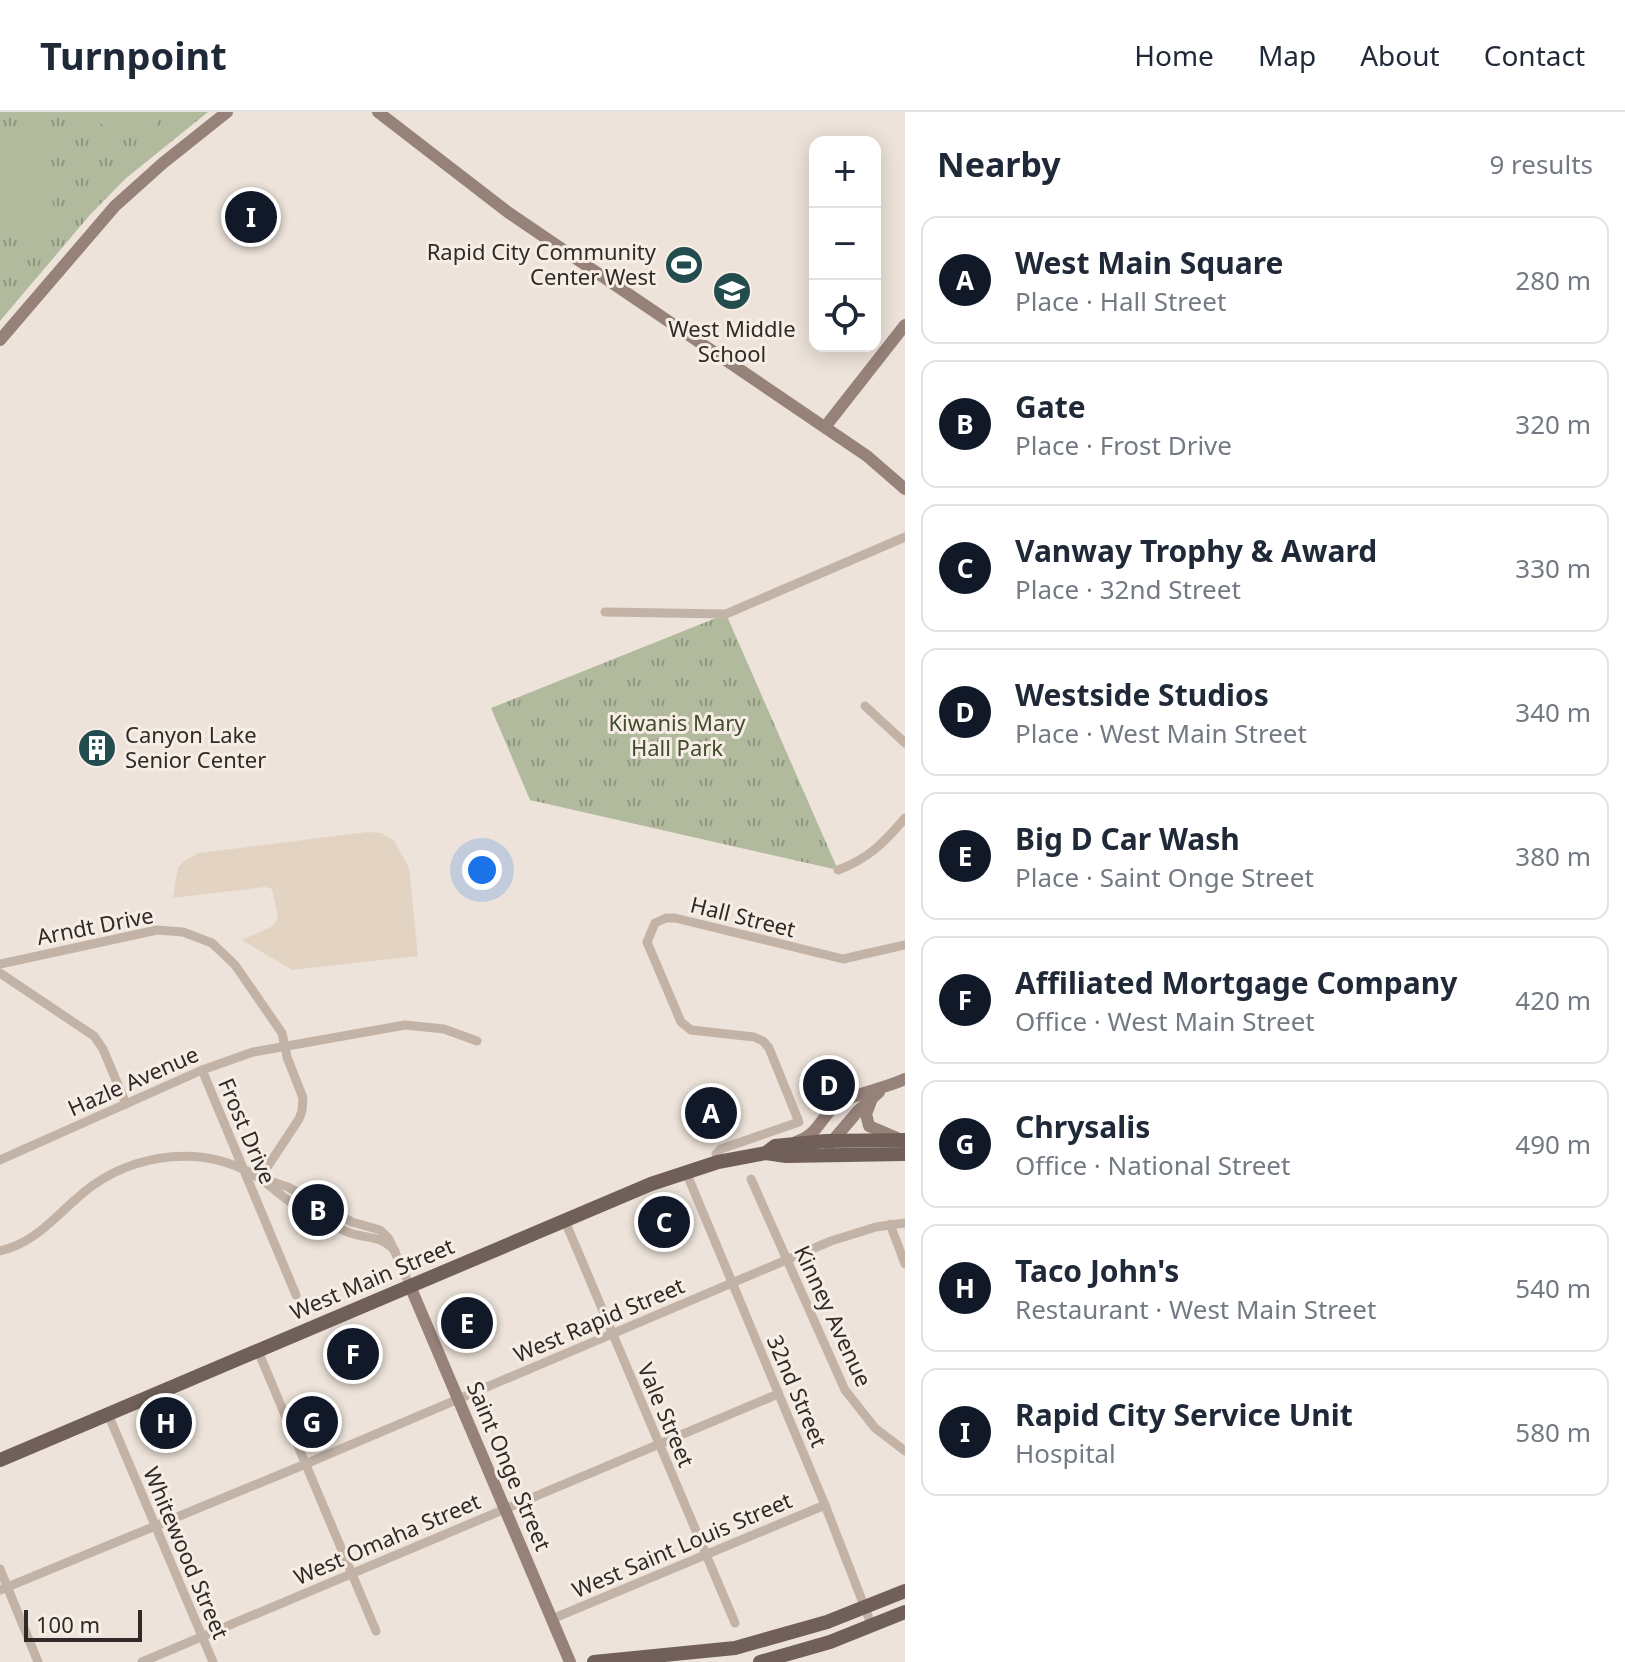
<!DOCTYPE html>
<meta charset="utf-8">
<style>
body{margin:0;font-family:"Noto Sans",sans-serif;background:#f2f2f3;color:#1f2937}
.controls{position:absolute;right:24px;top:24px;display:grid;overflow:hidden;border-radius:16px;box-shadow:0 4px 20px #0003}
.controls button{width:72px;height:72px;display:grid;place-items:center;padding:0;border:0;border-bottom:2px solid #e0e1e3;background:#fff;color:#1f2937;font:40px sans-serif}
.scale{position:absolute;left:24px;bottom:20px;width:118px;box-sizing:border-box;padding-left:8px;border:4px solid #312927;border-top:0;font-size:22px;line-height:28px;white-space:nowrap;color:#312927;-webkit-text-stroke:6px #f6ede5;paint-order:stroke}
.you{position:absolute;left:482px;top:758px;width:28px;height:28px;margin:-20px;border:6px solid #fff;border-radius:50%;background:#1a73e8;box-shadow:0 0 0 12px #1a73e833}
.badge{display:grid;place-items:center;width:52px;height:52px;border-radius:50%;background:#111827;color:#fff;font-size:26px;font-weight:700}
.pin{position:absolute;translate:-50% -50%;border:4px solid #fff;box-shadow:0 2px 8px #0006}
.list{margin:0;padding:0;list-style:none}
h2{display:flex;justify-content:space-between;align-items:center;height:104px;margin:0;padding:0 32px;font-size:34px}
h2 small{font-size:26px;font-weight:400;color:#747a83}
.list li{display:grid;grid-template-columns:52px 1fr auto;gap:24px;align-items:center;box-sizing:border-box;height:128px;margin:0 16px 16px;padding:0 16px;border:2px solid #e0e1e3;border-radius:16px}
.list b{display:block;font-size:30px;white-space:nowrap}
.list p{margin:0;font-size:26px;white-space:nowrap;color:#747a83}
.list em{font-size:26px;font-style:normal;color:#747a83}
.icon{flex:none;width:44px;height:44px;fill:none;stroke:currentColor;stroke-width:2;stroke-linecap:round;stroke-linejoin:round}
.map{position:relative;flex:none;width:905px;height:1550px;overflow:hidden}
header{display:flex;align-items:center;gap:48px;box-sizing:border-box;height:112px;padding:0 40px;background:#fff;border-bottom:2px solid #e0e1e3}
header strong{font-size:38px}
nav{display:flex;gap:44px;margin-inline-start:auto;font-size:28px}
main{display:flex}
aside{flex:1;background:#fff}
.map>svg:first-child{display:block}
</style>
<header>
<strong>Turnpoint</strong>
<nav><a>Home</a><a>Map</a><a>About</a><a>Contact</a></nav>
</header>
<main>
<div class="map">
<svg width="905" height="1550" viewBox="0 0 905 1550">
<defs>
<pattern id="park-tufts" width="24" height="20" patternUnits="userSpaceOnUse" patternTransform="scale(2)"><rect width="24" height="20" fill="#b1ba9c"/><path d="M3 7l-1-3M5 7V3M7 7l1-3M15 17l-1-3M17 17v-4M19 17l1-3" fill="none" stroke="#91977f"/></pattern>
</defs>
<rect width="100%" height="100%" fill="#ede3da"/>
<g fill="url(#park-tufts)">
<polygon points="0,0 208,0 125,67 89,104 0,209"/>
<polygon points="726,502 838,758 530,688 491,596"/>
</g>
<g fill="#b1ba9c">
<polygon points="72,0 162,0 152,25 143,29"/>
<polygon points="46,12 54,108 49,113 0,117 0,24 23,15"/>
</g>
<polygon fill="#e3d3c3" points="367,720 381,721 394,728 409,756 418,844 292,858 242,828 271,815 276,810 278,804 272,777 265,775 173,786 178,755 187,747 199,741"/>
<g fill="none" stroke-linecap="round" stroke-linejoin="round">
<g stroke="#c3b3a7" stroke-width="9">
<polyline points="605,500 726,502 905,425"/>
<polyline points="865,594 905,631"/>
<path d="M 838,758 C 868,747 885,730 905,706"/>
<polyline points="0,852 157,818 183,820 212,831 235,853 282,921 287,945 303,986 302,999 299,1007 260,1066"/>
<polyline points="0,861 94,924 103,937 126,992"/>
<polyline points="202,958 296,1183"/>
<polyline points="0,1048 202,958 253,940 405,913 444,917 477,929"/>
<polyline points="718,1050 716,1042 721,1037 799,1010 769,936 763,929 754,925 691,918 681,910 647,830 655,811 666,806 675,806 843,847 905,833"/>
<polyline points="686,1060 825,1393 872,1514"/>
<polyline points="260,1066 288,1075 352,1110 380,1118 389,1127 410,1174"/>
<polyline points="751,1067 845,1278 875,1316 905,1339"/>
<polyline points="565,1109 735,1511"/>
<polyline points="890,1112 905,1152"/>
<path d="M 0,1139 C 33,1131 50,1110 75,1088 C 122,1044 193,1030 251,1061 C 269,1071 283,1087 301,1097 C 316,1105 330,1113 345,1119 C 364,1128 380,1121 395,1139"/>
<polyline points="258,1239 376,1519"/>
<polyline points="108,1302 213,1550"/>
<polyline points="0,1457 38,1550"/>
<polyline points="0,1478 296,1356 831,1129 876,1115 905,1111"/>
<polyline points="552,1507 825,1393"/>
<polyline points="142,1550 778,1282"/>
</g>
<g stroke="#968279" stroke-width="12">
<polyline points="378,0 509,101 867,344 905,377"/>
<polyline points="0,228 115,94 163,51 227,0"/>
<polyline points="825,315 905,213"/>
<polyline points="871,989 866,1002 869,1014 897,1026"/>
<path d="M 796,1030 C 820,1022 820,1004 838,992 C 858,980 884,977 905,967"/>
<polyline points="829,1033 858,999 879,980"/>
<polyline points="410,1174 570,1550"/>
</g>
<g stroke="#71605a" stroke-width="14">
<polyline points="766,1041 786,1044 905,1042"/>
<polyline points="0,1348 651,1072 718,1050 766,1041 775,1034 825,1029 905,1028"/>
<polyline points="594,1550 735,1536 827,1510 905,1479"/>
<polyline points="760,1550 830,1530 905,1500"/>
</g>
</g>
<defs>
<g id="stadium-disc" transform="scale(2)"><circle r="9.5" fill="#224c4d" stroke="#f6ede5"/><path d="M0-5a6.5 5 0 1 0 0 10a6.5 5 0 1 0 0-10ZM-3.5-1.8h7v3.6h-7Z" fill="#fff"/></g>
<g id="school-disc" transform="scale(2)"><circle r="9.5" fill="#224c4d" stroke="#f6ede5"/><path d="M0-5L7-2L0 1L-7-2ZM-4 1L0 2.5L4 1V4Q0 6-4 4Z" fill="#fff"/></g>
<g id="building-disc" transform="scale(2)"><circle r="9.5" fill="#224c4d" stroke="#f6ede5"/><path d="M-4-6H4V6H1V3H-1V6H-4ZM-2.5-4.3h1.7v1.8h-1.7ZM.8-4.3h1.7v1.8H.8ZM-2.5-1h1.7V.8h-1.7ZM.8-1h1.7V.8H.8Z" fill="#fff"/></g>
</defs>
<g fill-rule="evenodd">
<use href="#stadium-disc" x="684" y="153"/>
<use href="#school-disc" x="732" y="179"/>
<use href="#building-disc" x="97" y="636"/>
</g>
<g text-anchor="middle" stroke-width="6" stroke-linejoin="round" paint-order="stroke">
<g font-size="22" fill="#312927" stroke="#f6ede5" text-anchor="end">
<text x="656" y="148">Rapid City Community<tspan x="656" dy="25">Center West</tspan></text>
<text x="732" y="225" text-anchor="middle">West Middle<tspan x="732" dy="25">School</tspan></text>
<text x="125" y="631" text-anchor="start">Canyon Lake<tspan x="125" dy="25">Senior Center</tspan></text>
</g>
<g font-size="22" fill="#424c2e" stroke="#f6ede5">
<text x="677" y="619">Kiwanis Mary<tspan x="677" dy="25">Hall Park</tspan></text>
</g>
<g font-size="22" fill="#312927" stroke="#f6ede5">
<text transform="translate(743 805) rotate(14)" y="8">Hall Street</text>
<text transform="translate(95 814) rotate(-11)" y="8">Arndt Drive</text>
<text transform="translate(133 969) rotate(-24)" y="8">Hazle Avenue</text>
<text transform="translate(247 1019) rotate(67)" y="8">Frost Drive</text>
<text transform="translate(372 1167) rotate(-23)" y="8">West Main Street</text>
<text transform="translate(833 1204) rotate(65)" y="8">Kinney Avenue</text>
<text transform="translate(599 1208) rotate(-23)" y="8">West Rapid Street</text>
<text transform="translate(797 1279) rotate(67)" y="8">32nd Street</text>
<text transform="translate(666 1303) rotate(67)" y="8">Vale Street</text>
<text transform="translate(509 1354) rotate(67)" y="8">Saint Onge Street</text>
<text transform="translate(387 1427) rotate(-23)" y="8">West Omaha Street</text>
<text transform="translate(682 1433) rotate(-23)" y="8">West Saint Louis Street</text>
<text transform="translate(186 1441) rotate(67)" y="8">Whitewood Street</text>
</g>
</g>
</svg>
<div class="controls">
<button>+</button>
<button>−</button>
<button><svg class="icon" aria-label="locate" viewBox="0 0 24 24"><circle cx="12" cy="12" r="6"/><path d="M12 2v4M12 18v4M2 12h4M18 12h4"/></svg></button>
</div>
<div class="scale">100 m</div>
<div class="you"></div>
<div class="pin badge" style="left:711px;top:1001px">A</div>
<div class="pin badge" style="left:318px;top:1098px">B</div>
<div class="pin badge" style="left:664px;top:1110px">C</div>
<div class="pin badge" style="left:829px;top:973px">D</div>
<div class="pin badge" style="left:467px;top:1211px">E</div>
<div class="pin badge" style="left:353px;top:1242px">F</div>
<div class="pin badge" style="left:312px;top:1310px">G</div>
<div class="pin badge" style="left:166px;top:1311px">H</div>
<div class="pin badge" style="left:251px;top:105px">I</div>
</div>
<aside>
<h2>Nearby<small>9 results</small></h2>
<ul class="list">
<li><span class="badge">A</span><div><b>West Main Square</b><p>Place · Hall Street</p></div><em>280 m</em></li>
<li><span class="badge">B</span><div><b>Gate</b><p>Place · Frost Drive</p></div><em>320 m</em></li>
<li><span class="badge">C</span><div><b>Vanway Trophy &amp; Award</b><p>Place · 32nd Street</p></div><em>330 m</em></li>
<li><span class="badge">D</span><div><b>Westside Studios</b><p>Place · West Main Street</p></div><em>340 m</em></li>
<li><span class="badge">E</span><div><b>Big D Car Wash</b><p>Place · Saint Onge Street</p></div><em>380 m</em></li>
<li><span class="badge">F</span><div><b>Affiliated Mortgage Company</b><p>Office · West Main Street</p></div><em>420 m</em></li>
<li><span class="badge">G</span><div><b>Chrysalis</b><p>Office · National Street</p></div><em>490 m</em></li>
<li><span class="badge">H</span><div><b>Taco John's</b><p>Restaurant · West Main Street</p></div><em>540 m</em></li>
<li><span class="badge">I</span><div><b>Rapid City Service Unit</b><p>Hospital</p></div><em>580 m</em></li>
</ul>
</aside>
</main>
